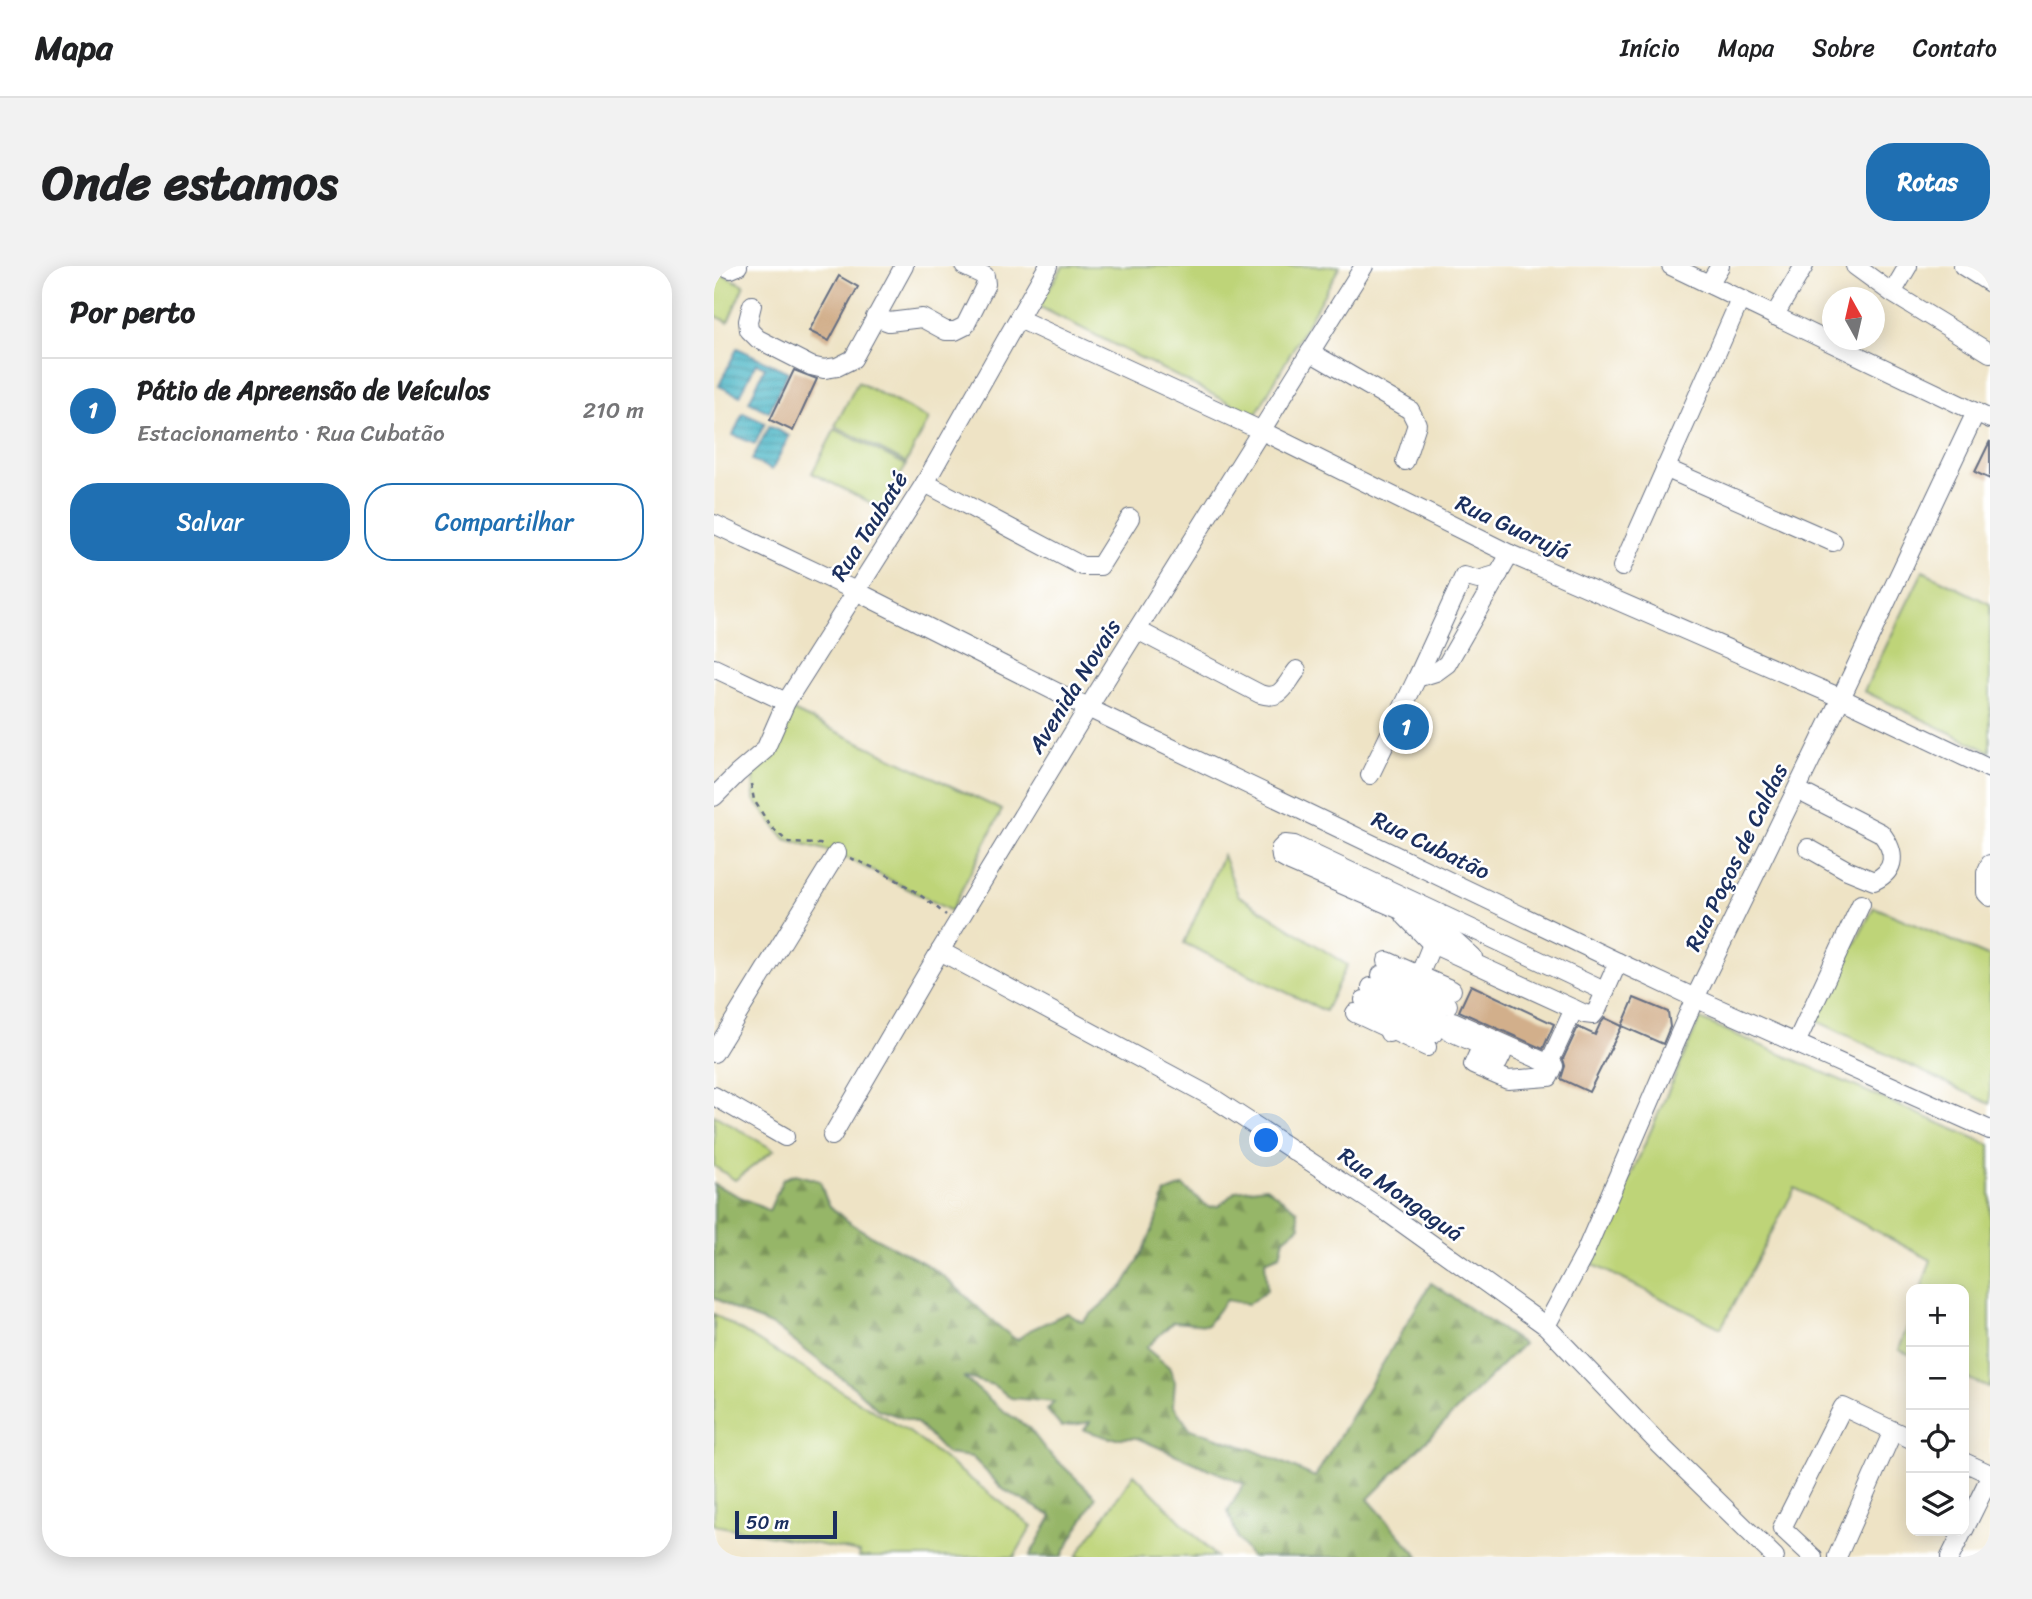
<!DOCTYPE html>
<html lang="pt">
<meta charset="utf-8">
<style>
body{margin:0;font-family:Sriracha,sans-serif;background:#f2f2f2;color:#202124}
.controls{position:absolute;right:21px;bottom:21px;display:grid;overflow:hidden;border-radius:14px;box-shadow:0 4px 18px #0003}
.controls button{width:63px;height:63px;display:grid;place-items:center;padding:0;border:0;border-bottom:2px solid #e0e0e0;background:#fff;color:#202124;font:35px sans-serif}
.compass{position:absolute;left:1108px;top:21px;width:63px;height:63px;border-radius:50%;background:#fff;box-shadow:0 4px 18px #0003;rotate:352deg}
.scale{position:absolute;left:21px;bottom:18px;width:102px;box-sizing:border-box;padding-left:7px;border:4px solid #1b2f5e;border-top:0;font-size:19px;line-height:24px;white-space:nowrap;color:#1b2f5e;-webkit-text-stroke:5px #fff;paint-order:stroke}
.you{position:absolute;left:553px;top:875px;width:24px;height:24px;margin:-18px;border:5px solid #fff;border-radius:50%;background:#1a73e8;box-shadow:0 0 0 10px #1a73e833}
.badge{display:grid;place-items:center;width:46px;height:46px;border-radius:50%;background:#1f6fb2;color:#fff;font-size:23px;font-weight:700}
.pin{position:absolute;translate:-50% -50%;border:4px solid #fff;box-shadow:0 2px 7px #0006}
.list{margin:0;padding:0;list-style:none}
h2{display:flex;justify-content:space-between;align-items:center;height:91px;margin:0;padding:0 28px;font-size:30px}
h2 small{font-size:23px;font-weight:400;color:#757577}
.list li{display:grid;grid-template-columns:46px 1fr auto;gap:21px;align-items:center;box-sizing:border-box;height:105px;padding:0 28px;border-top:2px solid #e0e0e0}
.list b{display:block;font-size:26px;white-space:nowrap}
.list p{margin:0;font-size:23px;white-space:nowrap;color:#757577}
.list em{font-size:23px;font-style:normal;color:#757577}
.actions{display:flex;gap:14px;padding:21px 28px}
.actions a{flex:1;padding:16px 0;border:2px solid #1f6fb2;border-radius:28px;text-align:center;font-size:24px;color:#1f6fb2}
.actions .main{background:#1f6fb2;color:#fff}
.icon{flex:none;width:38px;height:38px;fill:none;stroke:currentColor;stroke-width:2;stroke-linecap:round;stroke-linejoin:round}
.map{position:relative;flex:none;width:1276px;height:1291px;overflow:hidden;border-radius:28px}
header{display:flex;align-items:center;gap:42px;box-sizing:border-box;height:98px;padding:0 35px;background:#fff;border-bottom:2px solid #e0e0e0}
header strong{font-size:33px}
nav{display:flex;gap:38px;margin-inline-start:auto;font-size:24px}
.intro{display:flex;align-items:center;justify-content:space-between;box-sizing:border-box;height:168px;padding:0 42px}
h1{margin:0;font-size:49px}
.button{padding:18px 32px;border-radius:28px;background:#1f6fb2;color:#fff;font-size:24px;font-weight:700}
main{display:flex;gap:42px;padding:0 42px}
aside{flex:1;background:#fff;border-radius:28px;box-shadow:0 4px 18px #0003}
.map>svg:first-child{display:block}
</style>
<header>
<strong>Mapa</strong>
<nav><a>Início</a><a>Mapa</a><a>Sobre</a><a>Contato</a></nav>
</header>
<div class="intro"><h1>Onde estamos</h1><a class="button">Rotas</a></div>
<main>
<aside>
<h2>Por perto<small></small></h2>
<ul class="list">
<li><span class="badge">1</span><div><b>Pátio de Apreensão de Veículos</b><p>Estacionamento · Rua Cubatão</p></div><em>210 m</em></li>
</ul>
<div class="actions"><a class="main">Salvar</a><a>Compartilhar</a></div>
</aside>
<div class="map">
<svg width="1276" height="1291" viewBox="0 0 1276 1291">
<defs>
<pattern id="forest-firs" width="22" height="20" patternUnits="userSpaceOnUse" patternTransform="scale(1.75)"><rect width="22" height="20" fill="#96b668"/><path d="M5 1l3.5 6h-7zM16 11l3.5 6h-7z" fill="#7a9459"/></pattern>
<pattern id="water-rules" width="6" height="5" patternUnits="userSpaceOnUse" patternTransform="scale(1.75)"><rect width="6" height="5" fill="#4ab6c6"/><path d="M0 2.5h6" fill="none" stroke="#3d94a4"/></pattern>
</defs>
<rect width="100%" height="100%" fill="#fff"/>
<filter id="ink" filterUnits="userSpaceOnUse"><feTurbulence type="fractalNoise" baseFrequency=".0143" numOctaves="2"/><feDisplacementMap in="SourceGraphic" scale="14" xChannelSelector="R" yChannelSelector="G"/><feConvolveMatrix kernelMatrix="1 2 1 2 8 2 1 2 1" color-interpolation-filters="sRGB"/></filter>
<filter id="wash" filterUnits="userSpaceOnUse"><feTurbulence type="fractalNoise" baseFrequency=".00686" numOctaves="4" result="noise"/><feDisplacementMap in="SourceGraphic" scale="28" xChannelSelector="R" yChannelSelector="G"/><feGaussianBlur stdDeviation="1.57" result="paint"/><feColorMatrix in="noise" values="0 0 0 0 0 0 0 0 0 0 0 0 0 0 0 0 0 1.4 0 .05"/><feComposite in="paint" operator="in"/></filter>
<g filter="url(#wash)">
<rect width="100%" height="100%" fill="#eee3c5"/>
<g fill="#bed478" stroke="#6c826b" stroke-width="2">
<polygon points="349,0 626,0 541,150 324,40"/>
<polygon points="0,5 30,19 14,56 0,49"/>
<polygon points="144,116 215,153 192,197 121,160"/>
<polygon points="121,163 192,199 169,243 98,207"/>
<polygon points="1209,305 1276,338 1276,486 1150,425"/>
<polygon points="77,444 288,544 237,645 123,587 71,573 40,534 39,503"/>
<polygon points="509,589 524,629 633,699 611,745 470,677"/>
<polygon points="1160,641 1276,691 1276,838 1101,754"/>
<polygon points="986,753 1276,879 1276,1122 1250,1111 1250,1023 1207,1023 1217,994 1081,922 1007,1062 878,998"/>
<polygon points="0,849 60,884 21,914 0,900"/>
<polygon points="0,1048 195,1166 318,1260 300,1291 145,1291 146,1286 0,1259"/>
<polygon points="1197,1050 1197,1089 1185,1084"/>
<polygon points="420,1208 502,1291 362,1291"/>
</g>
<path fill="url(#forest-firs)" stroke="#587263" stroke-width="2" d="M 81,908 L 106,915 C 109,923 111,934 116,940 C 149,973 199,985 234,1014 C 258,1034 277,1057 303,1074 L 316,1064 L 353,1047 L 368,1056 L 409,1020 L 424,995 L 439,963 L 451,927 L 469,920 L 494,941 L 505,940 L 522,925 L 552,921 L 583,944 L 586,960 L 570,973 L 566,989 L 551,995 L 553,1025 L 534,1038 L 512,1034 L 493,1059 L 459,1056 L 432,1082 L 455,1101 L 461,1116 L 459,1139 L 476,1163 L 537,1183 L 601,1211 L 717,1017 L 809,1078 L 654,1233 L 705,1291 L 537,1291 L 524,1273 L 514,1245 L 530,1218 L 423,1172 L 395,1172 L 370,1164 L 376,1156 L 347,1161 L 333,1144 L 340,1136 L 297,1132 L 279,1119 L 249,1111 L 287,1143 L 315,1162 L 332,1184 L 382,1231 L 347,1291 L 315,1291 L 338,1250 L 290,1224 L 258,1191 L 233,1188 L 203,1157 L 163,1143 L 142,1123 L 61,1061 L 21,1044 L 0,1031 L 0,918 L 55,945 L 69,913 Z"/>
<g fill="url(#water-rules)" stroke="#327292" stroke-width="2">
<polygon points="23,82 74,106 55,146 35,136 51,101 42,97 26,130 5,120"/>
<polygon points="29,147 51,157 41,178 19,169"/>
<polygon points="55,160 75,170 58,204 38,194"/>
</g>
<g id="blocks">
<g fill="#d2af8b">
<polygon points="125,10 144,21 115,75 95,65"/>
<polygon points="80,104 103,113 79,165 56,154"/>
<polygon points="1276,175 1276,213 1261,206"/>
<polygon points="757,719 840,758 829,783 745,745"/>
<polygon points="920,732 954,746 956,761 949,778 908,760"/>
<polygon points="891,752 908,760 875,826 847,813 851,800 849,793 864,761 881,769 886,758"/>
</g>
</g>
</g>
<g filter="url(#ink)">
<use href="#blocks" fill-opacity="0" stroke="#656e82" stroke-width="2"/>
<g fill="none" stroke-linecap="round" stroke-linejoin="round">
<g stroke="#656e82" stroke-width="20">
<g id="minor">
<polyline points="10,0 17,3 24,0"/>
<polyline points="957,0 1276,153"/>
<polyline points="1141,0 1178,27 1276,87"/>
<polyline points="1249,0 1276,17"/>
<polyline points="995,18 1006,0"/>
<polyline points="1178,27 1194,0"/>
<polyline points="38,39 34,55 35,64 44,73 97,100 110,103 123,101 139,93 190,0"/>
<polyline points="1060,50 1090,0"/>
<polyline points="161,51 175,56 208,52 232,65 241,65 251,60 272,18 271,10 250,0"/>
<polyline points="305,53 548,165 796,288 1127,432 1276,503"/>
<polyline points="596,86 696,144 703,158 691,195"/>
<polyline points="951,202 1119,276"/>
<polyline points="211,217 368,300 386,300 416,252"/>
<polyline points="0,258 142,325 374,442 904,696 981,732 1276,864"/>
<polyline points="908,301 1026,34"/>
<path d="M 423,364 L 546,428 C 568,435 571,419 583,404"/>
<polyline points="0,402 72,436"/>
<polyline points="703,412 750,310 764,314 785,308"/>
<polyline points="656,509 703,412 722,406 733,398 796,288"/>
<path d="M 1083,524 L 1167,567 C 1182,586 1183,604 1160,615 L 1133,604 L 1094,582"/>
<polyline points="0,531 23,508 51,484 72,436 211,217 334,0"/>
<polyline points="1276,598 1272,607 1272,627 1276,631"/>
<polyline points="691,650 718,678 726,661 759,691"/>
<polyline points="726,661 576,596 567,591 566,583 571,578 580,579 890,725"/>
<polyline points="226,685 496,830 670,944 832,1060 946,1179 1061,1291"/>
<polyline points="673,695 738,724"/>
<polyline points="667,709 734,739"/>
<polyline points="657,721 727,754"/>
<polyline points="650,734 720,767"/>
<polyline points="641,747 713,781"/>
<polygon points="739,755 840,800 835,811 794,814 759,799 764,788 784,797 788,789 735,765"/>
<polyline points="675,767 705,710 718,678 871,748 879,749 883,744 904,696"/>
<polyline points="1082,777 1147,638"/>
<polyline points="0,787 123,587"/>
<polyline points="835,797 860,743"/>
<polyline points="0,830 71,871"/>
<polyline points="118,870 226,685 374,442 650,0"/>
<polyline points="832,1060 869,991 981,732 1127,432 1262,146"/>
<polyline points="1250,1196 1276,1208"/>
<polyline points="1250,1264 1276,1211"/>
<polyline points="1099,1291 1068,1262 1129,1141 1197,1173"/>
<polyline points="1123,1291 1179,1165"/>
<polyline points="1236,1291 1249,1265"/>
</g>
</g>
<g stroke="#656e82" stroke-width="2.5" stroke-dasharray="5 5" stroke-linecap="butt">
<polyline points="37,518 40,534 56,560 75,577 106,578 111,581"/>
<path d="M 136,592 C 172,605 203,625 232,649"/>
</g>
<use href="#minor" stroke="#fff" stroke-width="18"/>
</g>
</g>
<g text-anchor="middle" stroke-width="5" stroke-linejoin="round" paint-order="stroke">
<g font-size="23" fill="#1b2f5e" stroke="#fff">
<text transform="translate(155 260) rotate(-58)" y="8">Rua Taubaté</text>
<text transform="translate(799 261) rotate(25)" y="8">Rua Guarujá</text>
<text transform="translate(360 420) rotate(-58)" y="8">Avenida Novais</text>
<text transform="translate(717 579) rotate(26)" y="8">Rua Cubatão</text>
<text transform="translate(1022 591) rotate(-64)" y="8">Rua Poços de Caldas</text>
<text transform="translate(687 928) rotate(35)" y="8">Rua Mongaguá</text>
</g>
</g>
</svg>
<div class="controls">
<button>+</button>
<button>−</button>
<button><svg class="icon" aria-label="locate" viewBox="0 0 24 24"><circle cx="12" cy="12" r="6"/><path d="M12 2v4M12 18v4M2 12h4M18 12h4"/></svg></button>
<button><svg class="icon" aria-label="layers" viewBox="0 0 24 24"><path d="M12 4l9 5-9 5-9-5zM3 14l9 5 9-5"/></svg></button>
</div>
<svg class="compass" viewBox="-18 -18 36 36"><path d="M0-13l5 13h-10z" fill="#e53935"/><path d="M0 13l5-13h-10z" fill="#757577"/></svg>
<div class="scale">50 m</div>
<div class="you"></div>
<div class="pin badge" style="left:692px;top:461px">1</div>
</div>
</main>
